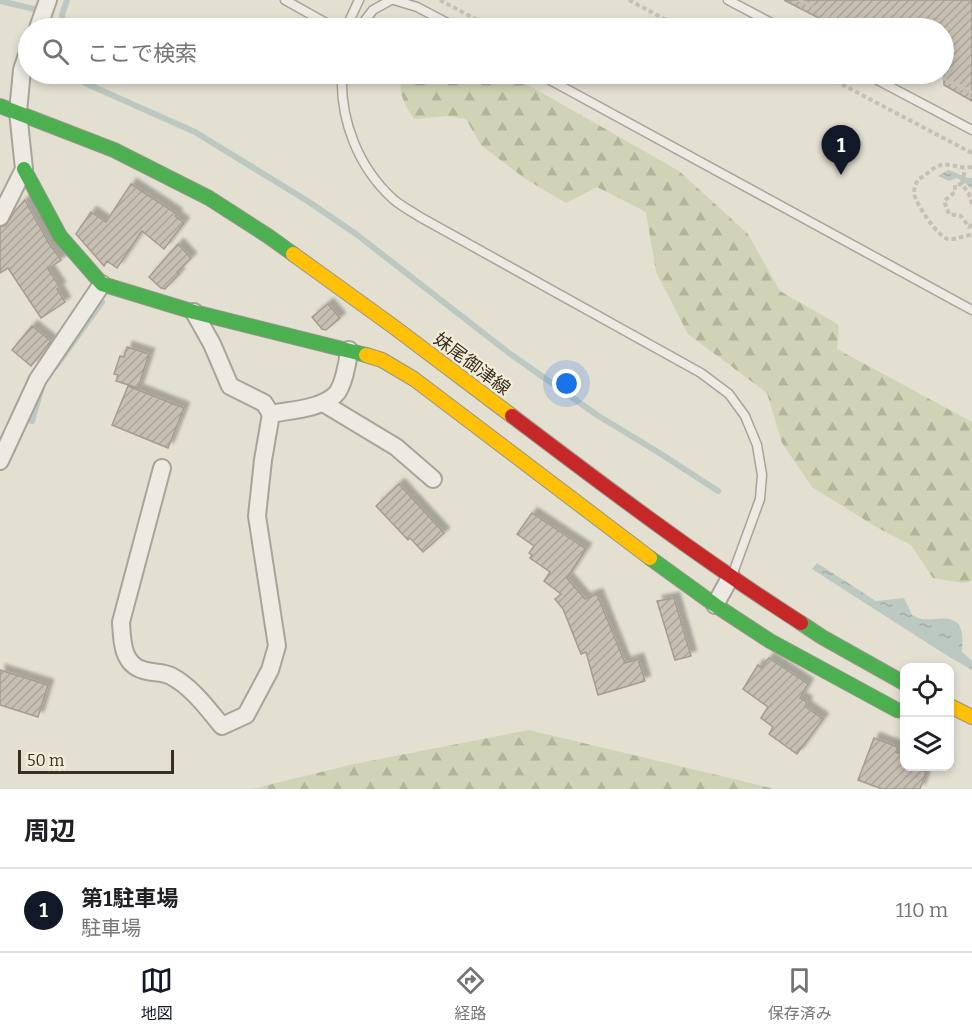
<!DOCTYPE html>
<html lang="ja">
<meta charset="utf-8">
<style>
body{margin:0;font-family:Bitter,"Noto Sans JP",serif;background:#f2f2f2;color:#202124}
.controls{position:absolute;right:18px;bottom:18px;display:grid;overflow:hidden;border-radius:12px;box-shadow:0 3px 9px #0003}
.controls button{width:54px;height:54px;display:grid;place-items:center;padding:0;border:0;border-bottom:2px solid #e0e0e0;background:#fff;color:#202124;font:30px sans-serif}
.scale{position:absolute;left:18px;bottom:15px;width:156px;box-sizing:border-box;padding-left:6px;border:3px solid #382e21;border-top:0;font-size:16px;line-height:21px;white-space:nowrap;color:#382e21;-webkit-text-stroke:4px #f3edd8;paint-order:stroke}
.you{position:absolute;left:567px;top:384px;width:21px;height:21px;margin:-15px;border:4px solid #fff;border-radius:50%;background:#1a73e8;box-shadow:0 0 0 9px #1a73e833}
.badge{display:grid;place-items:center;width:39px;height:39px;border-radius:50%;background:#111827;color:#fff;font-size:20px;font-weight:700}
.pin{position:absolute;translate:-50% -50px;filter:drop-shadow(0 2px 3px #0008)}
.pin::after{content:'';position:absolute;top:32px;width:21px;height:18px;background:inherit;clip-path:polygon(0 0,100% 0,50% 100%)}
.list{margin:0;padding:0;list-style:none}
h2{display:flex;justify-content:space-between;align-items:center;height:78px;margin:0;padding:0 24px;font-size:26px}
h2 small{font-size:20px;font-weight:400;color:#757577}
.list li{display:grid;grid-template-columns:39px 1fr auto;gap:18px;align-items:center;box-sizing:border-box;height:84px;padding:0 24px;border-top:2px solid #e0e0e0}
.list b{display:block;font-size:22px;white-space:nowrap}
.list p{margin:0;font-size:20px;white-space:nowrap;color:#757577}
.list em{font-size:20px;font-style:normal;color:#757577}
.icon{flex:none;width:33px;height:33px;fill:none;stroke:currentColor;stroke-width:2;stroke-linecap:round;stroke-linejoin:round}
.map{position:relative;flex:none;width:972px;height:789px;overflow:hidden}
.search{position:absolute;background:#fff;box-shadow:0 3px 9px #0003;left:18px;right:18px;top:18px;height:66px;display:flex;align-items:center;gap:15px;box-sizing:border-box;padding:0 21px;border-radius:33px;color:#757577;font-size:22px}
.sheet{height:162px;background:#fff}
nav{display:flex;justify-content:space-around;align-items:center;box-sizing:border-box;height:84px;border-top:2px solid #e0e0e0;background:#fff;font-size:16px;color:#757577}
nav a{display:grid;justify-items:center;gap:3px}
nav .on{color:#111827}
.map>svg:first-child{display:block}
</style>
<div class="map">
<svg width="972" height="789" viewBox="0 0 972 789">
<defs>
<pattern id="forest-firs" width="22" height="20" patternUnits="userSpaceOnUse" patternTransform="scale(1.5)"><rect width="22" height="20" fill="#d0d3b5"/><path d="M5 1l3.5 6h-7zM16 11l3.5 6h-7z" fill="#b3b59b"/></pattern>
<pattern id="water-ripples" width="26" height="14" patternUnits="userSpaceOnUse" patternTransform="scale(1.5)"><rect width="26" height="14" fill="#bbc9c2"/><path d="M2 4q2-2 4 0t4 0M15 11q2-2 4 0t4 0" fill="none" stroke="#a2ada6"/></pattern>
<pattern id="building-hatch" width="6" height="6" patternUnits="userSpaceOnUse" patternTransform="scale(1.5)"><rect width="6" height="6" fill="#c7bfb2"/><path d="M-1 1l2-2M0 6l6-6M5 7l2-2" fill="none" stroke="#aca499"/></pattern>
<filter id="shadow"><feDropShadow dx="5.5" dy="-5.5" stdDeviation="1.5" flood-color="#0004"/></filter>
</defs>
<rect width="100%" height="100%" fill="#e3dfd1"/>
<g fill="url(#forest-firs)">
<path d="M 404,74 L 509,74 L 679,171 L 748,234 L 780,291 L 839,325 L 837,349 L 972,422 L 972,581 L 963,583 L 933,578 L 911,545 L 878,528 L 812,487 L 782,443 L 767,393 L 688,334 L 656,272 L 646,212 L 597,187 L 566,203 L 524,178 L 481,145 L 466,119 L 447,116 L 414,119 C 405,105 395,90 404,74 Z"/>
<polygon points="529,730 775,789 252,789 354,764"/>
</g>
<g fill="url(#water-ripples)">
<path d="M 948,170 C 956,172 964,178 972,178 L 972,189 L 965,183 L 957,178 L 949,181 L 938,176 Z"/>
<path d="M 817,563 L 876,601 L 904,598 L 912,615 C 915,616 919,619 921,619 C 936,621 958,611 962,633 C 963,639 962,646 962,652 L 972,661 L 972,670 L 946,655 L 812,569 Z"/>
</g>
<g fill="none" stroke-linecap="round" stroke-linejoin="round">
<g stroke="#bbc9c2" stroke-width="6">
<polyline points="0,1 34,9"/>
<polyline points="63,28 62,15 67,0"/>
<polyline points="73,74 87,84 195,132 306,200 356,234 509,353 597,415 661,454 718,491"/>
<polyline points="56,366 102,302"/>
<polyline points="32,421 42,387"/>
</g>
</g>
<g fill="url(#building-hatch)" stroke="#a49c90" stroke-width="1.5" filter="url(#shadow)">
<polygon points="784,0 972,0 972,101 944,85 944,28 838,28"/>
<polygon points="131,184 177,214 175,216 184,223 164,249 142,231 117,268 107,261 104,266 76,234 91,212 106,222"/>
<polygon points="25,200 48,242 61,260 48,269 60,287 57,289 65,302 41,318 8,268 0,273 0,227 6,225 15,211"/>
<polygon points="178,244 191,258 177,272 179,274 165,289 161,288 149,277"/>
<polygon points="328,304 340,318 326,330 322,329 312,317"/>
<polygon points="32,326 51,341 31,366 12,350"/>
<polygon points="127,347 149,354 138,388 116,381 118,375 114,374 120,356 124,357"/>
<polygon points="128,386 184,408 168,448 112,425"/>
<polygon points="399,484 444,533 423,552 410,538 408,540 376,506"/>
<polygon points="532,513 586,549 567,578 585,599 597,594 625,663 638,659 645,681 598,695 586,652 581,654 563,609 555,599 561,594 544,581 550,572 530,558 532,555 529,553 534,546 517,534"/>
<polygon points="674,598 691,656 675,660 657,601"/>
<polygon points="769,658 808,684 800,698 807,702 805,706 823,719 797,754 769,734 773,727 761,718 768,707 743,689 758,665 761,668"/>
<polygon points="0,670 48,685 38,717 0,705"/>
<polygon points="874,738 898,747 896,752 904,755 904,766 912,766 926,772 920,789 882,789 858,780"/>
</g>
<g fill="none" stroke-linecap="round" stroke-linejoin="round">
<g stroke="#a9a499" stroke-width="11">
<g id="lane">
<polyline points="285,0 335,28"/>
<polyline points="394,0 417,7 457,28"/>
<polyline points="728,0 781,28"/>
<polyline points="346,28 359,0"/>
<polyline points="359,28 373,10 391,0"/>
<path d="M 342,74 C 340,120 358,167 393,199 C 401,206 411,211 420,217 L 701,373 L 729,394 L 745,416 L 757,445 L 762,475 L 760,499 L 733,573"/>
<polyline points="539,74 972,310"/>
<polyline points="866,74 972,130"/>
</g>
</g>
<g stroke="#a9a499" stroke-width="20">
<g id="street">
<polyline points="38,28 48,0"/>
<polyline points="0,217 24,169 18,112 22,70 28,52"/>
<polyline points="194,312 212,344 230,386 264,403 271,414"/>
<polyline points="323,403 396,447 433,479"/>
<polyline points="0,461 38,379 102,284"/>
<path d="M 162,468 L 121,622 C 122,640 122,664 143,670 C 152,673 163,672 171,676 C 192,687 207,708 222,726 L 246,715 L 270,670 L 277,646 L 257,516 L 263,460 L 271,414 C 290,410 320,409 335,395 C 343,388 348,362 349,350"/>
<polyline points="715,605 731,576"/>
</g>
</g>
<g stroke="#99948a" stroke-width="16">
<g id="fast">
<polyline points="0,106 114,150 209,198 268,236 293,254"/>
<polyline points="24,169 60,236 102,284 194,312 366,355"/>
<polyline points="650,558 715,605 770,641 897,710 904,711"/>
<polyline points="801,623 822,637 904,683"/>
</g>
</g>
<g stroke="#99948a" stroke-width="16">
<g id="slow">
<polyline points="293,254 394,327 512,416"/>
<polyline points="366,355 382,360 414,379 650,558"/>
<polyline points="950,706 972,717"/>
</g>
</g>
<g stroke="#99948a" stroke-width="16">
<path id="jam" d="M 512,416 C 607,488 701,559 801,623"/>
</g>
<g stroke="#c5c1b8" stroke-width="4" stroke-dasharray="4.5 3" stroke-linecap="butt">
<polyline points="440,0 492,28"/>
<polyline points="629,0 681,28"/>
<polyline points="799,0 852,28"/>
<polyline points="724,28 734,27 738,28"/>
<polyline points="822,74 972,153"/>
<polyline points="936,74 972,93"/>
<path d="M 972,167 C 959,170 949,161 938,166 C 932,168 926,176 918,179 C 916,184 914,188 914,193 C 915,203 938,237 948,239 C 956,240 965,235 972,235"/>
<polyline points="962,184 965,169"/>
<polyline points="972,204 969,194 962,184 955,185 955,192 944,201 949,214 961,216 969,227 972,224"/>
</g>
<use href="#lane" stroke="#eceae2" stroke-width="8"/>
<use href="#street" stroke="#eceae2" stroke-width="16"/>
<use href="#fast" stroke="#4caf50" stroke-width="14"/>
<use href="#slow" stroke="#ffc107" stroke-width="14"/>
<use href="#jam" stroke="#c62828" stroke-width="14"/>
</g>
<g text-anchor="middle" stroke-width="4.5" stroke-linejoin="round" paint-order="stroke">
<g font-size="18" fill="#382e21" stroke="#f3edd8">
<text transform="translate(472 364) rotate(37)" y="6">妹尾御津線</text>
</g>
</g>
</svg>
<div class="controls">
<button><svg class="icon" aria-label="locate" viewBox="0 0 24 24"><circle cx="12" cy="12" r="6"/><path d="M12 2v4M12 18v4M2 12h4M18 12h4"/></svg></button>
<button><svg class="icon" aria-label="layers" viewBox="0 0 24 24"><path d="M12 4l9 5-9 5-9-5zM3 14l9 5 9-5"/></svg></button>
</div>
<div class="scale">50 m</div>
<div class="you"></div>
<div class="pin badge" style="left:841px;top:175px">1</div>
<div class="search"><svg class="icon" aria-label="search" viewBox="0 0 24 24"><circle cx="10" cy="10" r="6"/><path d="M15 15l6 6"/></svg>ここで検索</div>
</div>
<section class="sheet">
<h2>周辺<small></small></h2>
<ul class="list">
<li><span class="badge">1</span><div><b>第1駐車場</b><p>駐車場</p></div><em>110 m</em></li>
</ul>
</section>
<nav>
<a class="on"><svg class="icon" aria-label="map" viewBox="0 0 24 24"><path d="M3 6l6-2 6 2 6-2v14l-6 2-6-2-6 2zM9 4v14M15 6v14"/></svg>地図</a>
<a><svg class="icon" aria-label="directions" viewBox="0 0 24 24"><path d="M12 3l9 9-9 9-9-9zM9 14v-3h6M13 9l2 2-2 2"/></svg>経路</a>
<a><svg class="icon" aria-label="saved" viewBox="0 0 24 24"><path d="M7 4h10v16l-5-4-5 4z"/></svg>保存済み</a>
</nav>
